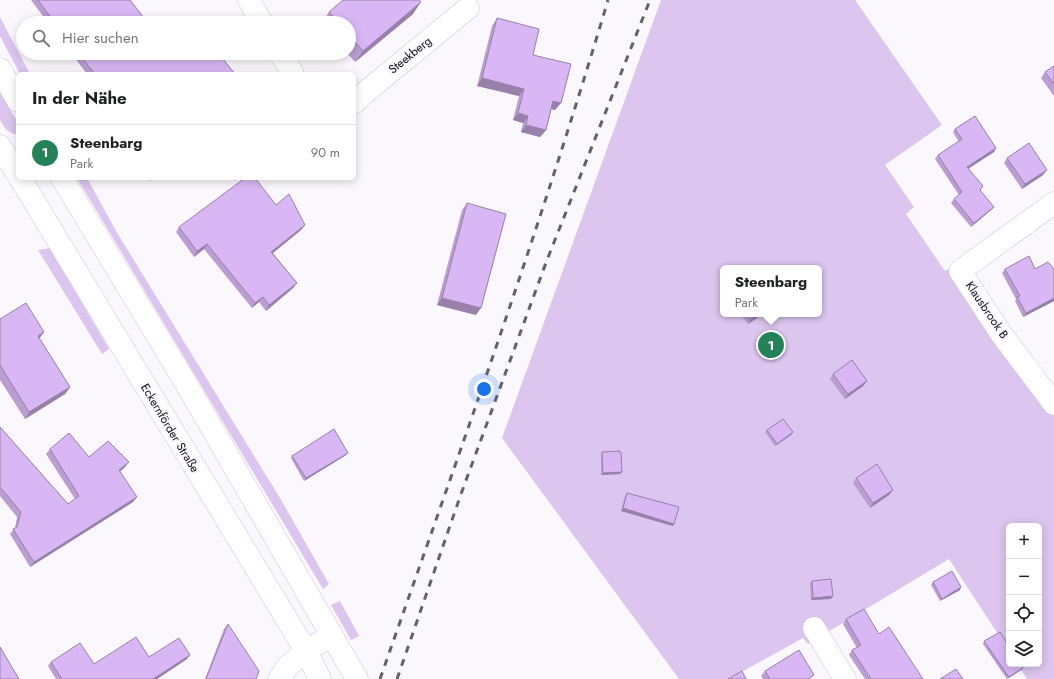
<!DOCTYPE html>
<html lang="de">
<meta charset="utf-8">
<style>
body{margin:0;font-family:Jost,sans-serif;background:#f6f6f6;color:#202124}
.controls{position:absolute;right:12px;bottom:12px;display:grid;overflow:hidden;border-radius:6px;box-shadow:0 2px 10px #0003}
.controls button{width:36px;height:36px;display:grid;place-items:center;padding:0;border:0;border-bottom:1px solid #e0e0e0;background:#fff;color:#202124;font:20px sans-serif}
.you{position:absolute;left:484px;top:389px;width:14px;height:14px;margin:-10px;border:3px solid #fff;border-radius:50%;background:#1a73e8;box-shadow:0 0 0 6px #1a73e833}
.badge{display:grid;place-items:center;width:26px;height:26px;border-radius:50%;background:#258258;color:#fff;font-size:13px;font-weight:700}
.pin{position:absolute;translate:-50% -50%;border:2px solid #fff;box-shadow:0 1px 4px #0006}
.popup{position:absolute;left:720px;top:265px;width:102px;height:52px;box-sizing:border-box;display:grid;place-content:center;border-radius:6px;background:#fff;filter:drop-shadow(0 1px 3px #0005);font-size:13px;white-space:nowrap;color:#757577}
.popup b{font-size:15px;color:#202124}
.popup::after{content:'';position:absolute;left:50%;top:100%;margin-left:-8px;border:8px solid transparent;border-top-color:#fff}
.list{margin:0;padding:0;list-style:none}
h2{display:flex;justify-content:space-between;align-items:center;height:52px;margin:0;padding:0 16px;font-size:17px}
h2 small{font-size:13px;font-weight:400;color:#757577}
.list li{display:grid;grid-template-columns:26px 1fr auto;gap:12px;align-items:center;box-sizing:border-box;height:56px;padding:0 16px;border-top:1px solid #e0e0e0}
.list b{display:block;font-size:15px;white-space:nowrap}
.list p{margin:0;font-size:13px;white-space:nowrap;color:#757577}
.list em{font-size:13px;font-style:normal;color:#757577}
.icon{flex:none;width:22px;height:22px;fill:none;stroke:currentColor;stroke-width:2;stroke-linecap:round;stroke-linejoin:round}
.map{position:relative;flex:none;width:1054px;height:679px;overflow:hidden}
.search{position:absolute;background:#fff;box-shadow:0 2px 10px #0003;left:16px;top:16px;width:340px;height:44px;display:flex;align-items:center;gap:10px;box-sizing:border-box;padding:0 14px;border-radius:22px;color:#757577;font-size:15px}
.panel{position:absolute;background:#fff;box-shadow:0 2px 10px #0003;left:16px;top:72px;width:340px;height:108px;border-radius:6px}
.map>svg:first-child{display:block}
</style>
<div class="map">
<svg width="1054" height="679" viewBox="0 0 1054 679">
<rect width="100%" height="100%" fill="#faf7fd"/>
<g fill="#dcc5ef" fill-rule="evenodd">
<path d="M 661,0 L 855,0 L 942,125 L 885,165 L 914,207 L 906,214 L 945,271 L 952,267 L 1054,416 L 1054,679 L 1027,679 L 1017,664 L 1039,664 L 1039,526 L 1009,526 L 1009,651 L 949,559 L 808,644 L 803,638 L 729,679 L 679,679 L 502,438 ZM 723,268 L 819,268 L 819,314 L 723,314 Z"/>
<polygon points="0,17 30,74 20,74 0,36"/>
<path d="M 0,92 L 18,123 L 18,132 L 16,134 C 9,134 2,126 0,119 C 0,111 0,101 0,92 Z"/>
<polygon points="77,178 87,178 116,231 280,498 329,584 323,589"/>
<polygon points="50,248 109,349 102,354 38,250"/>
<polygon points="340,601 359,636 351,640 331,605"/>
</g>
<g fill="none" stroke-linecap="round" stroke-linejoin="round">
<g stroke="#d2c1e0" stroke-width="23">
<g id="minor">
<polyline points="249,0 262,23"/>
<polyline points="280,53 293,74"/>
<polyline points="354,103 362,95 468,8"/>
<polyline points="1054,203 960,271 1002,335 1054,404"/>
<polyline points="814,628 845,679"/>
<polyline points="279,679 288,666 306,651 332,635"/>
</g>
</g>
<g stroke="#d2c1e0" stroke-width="23">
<g id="major">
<polyline points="0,69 18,101"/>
<polyline points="0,146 18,175"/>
<polyline points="20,178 306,651 320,679"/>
<polyline points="62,178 184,380 357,679"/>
</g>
</g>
<use href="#minor" stroke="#fff" stroke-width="22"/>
<use href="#major" stroke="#fff" stroke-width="22"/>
<g stroke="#666169" stroke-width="3" stroke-dasharray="7 7" stroke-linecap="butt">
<path d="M 380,679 C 459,454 540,229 608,0"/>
<polyline points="397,679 461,494 547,260 650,0"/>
</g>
</g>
<g fill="#bb9dd2">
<polygon points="31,0 130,0 148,23 48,23"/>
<polygon points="329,12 413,14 355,62 347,53 349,53 349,23 322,23"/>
<polygon points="497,18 555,110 551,109 546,130 540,137 521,132 523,123 513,120 519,96 477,86 492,26"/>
<polygon points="71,53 218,53 235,74 87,74"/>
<polygon points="1054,66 1054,96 1041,78 1045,72"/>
<polygon points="955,129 994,152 968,168 981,190 980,191 994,207 991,210 971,227 951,203 954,199 959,195 935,159 938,155 959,142 953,132"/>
<polygon points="1007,158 1043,175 1022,189 1004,163"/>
<polygon points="148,178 155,178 150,181"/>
<polygon points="467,203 476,315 437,305 462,210"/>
<polygon points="276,205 305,225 301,230 273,253 297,283 293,288 266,311 259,302 252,308 204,249 194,257 176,232 179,227"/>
<polygon points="1005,269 1054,301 1023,317 1015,301 1016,299 1002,273"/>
<polygon points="740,314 763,314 748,324"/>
<polygon points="0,319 44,332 39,338 70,387 65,394 25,419 0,380"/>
<polygon points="833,374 867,381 863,386 845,399 830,379"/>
<polygon points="0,427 68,504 75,499 46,454 50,449 89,457 125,467 120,471 133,502 30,567 10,534 15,528 17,517 0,496"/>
<polygon points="767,430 793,432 791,435 775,446 765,432"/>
<polygon points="602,452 620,474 601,475 601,455"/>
<polygon points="346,455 304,481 291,458 292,456"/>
<polygon points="856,478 893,490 889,495 870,508 853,483"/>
<polygon points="627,493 674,524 673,526 621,511 625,496"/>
<polygon points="812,581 831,599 811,600 810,583"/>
<polygon points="933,582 960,590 940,601 931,585"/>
<polygon points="846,619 879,634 923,679 865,679 849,655 852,650 857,648 843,624"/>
<polygon points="228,624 256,679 205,679 224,629"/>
<polygon points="984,641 1023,668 1021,670 1007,679 983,644"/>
<polygon points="149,657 187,659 157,679 56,679 48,666 51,662 94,664"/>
<polygon points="765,671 812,679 763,679 761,676"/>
</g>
<g fill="#9880ab">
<polygon points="421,2 413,14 355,62 363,51"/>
<polygon points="482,78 524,89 519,96 477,86"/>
<polygon points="553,101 561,103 555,110 548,108"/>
<polygon points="518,113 528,116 523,123 513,120"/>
<polygon points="526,125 546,130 540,137 521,132"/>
<polygon points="996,148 994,152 965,171 967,167"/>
<polygon points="1047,170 1043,175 1022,189 1025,184"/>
<polygon points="994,207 991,210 971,227 974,223"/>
<polygon points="305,225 301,230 268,257 271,252"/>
<polygon points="207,244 204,249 194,257 197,251"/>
<polygon points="297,283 293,288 266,311 269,305"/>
<polygon points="263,297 259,302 252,308 255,303"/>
<polygon points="442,298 481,308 476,315 437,305"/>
<polygon points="1054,298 1054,301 1023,317 1026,313"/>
<polygon points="759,314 763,314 748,324 751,319"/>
<polygon points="44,332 39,339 38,336"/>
<polygon points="867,381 863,386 845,399 848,394"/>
<polygon points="70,387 65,394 25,419 29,412"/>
<polygon points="793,432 791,435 775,446 777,444"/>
<polygon points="348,453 346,455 304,481 306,478"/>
<polygon points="129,462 125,467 116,475 119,470"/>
<polygon points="622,472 620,474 601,475 603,473"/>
<polygon points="893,490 889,495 870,508 873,503"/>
<polygon points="137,497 133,502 30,567 34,562"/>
<polygon points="623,508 674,524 673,526 621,511"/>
<polygon points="961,587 960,590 940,601 942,599"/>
<polygon points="833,596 831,599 811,600 813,598"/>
<polygon points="190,655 187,659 157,679 153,679"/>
<polygon points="1023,668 1021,670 1007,679 1009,677"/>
</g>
<g fill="#d9b7f4" stroke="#9880ab">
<polygon points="38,0 130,0 148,23 55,23"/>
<polygon points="343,0 419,0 421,2 363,51 349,35 349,23 339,23 329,12"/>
<polygon points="200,17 204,23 192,23"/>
<polygon points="497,18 539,29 533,55 571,64 561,103 553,101 546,130 526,125 528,116 518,113 524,89 482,78"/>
<polygon points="78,53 218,53 235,74 95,74"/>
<polygon points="1054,66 1054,84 1045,72"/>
<polygon points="975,116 996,148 967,167 983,186 980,190 994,207 974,223 954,199 962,192 938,155 962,139 955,129"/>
<polygon points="1029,143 1047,170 1025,184 1007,158"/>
<polygon points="245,178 255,178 276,205 289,194 305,225 271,252 297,283 269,305 263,297 255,303 207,244 197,251 179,227"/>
<polygon points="467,203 506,214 481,308 442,298"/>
<polygon points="1029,256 1035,269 1048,262 1054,269 1054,298 1026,313 1017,297 1020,296 1005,269"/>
<polygon points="26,303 44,332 38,336 70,387 29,412 0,365 0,319"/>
<polygon points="748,314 759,314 751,319"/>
<polygon points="852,360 867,381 848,394 833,374"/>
<polygon points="783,419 793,432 777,444 767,430"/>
<polygon points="0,427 68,504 79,496 50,449 69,433 89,457 108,441 129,462 119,470 137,497 34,562 13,529 17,527 21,512 0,487"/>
<polygon points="334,429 348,453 306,478 292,456"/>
<polygon points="620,451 620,453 621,453 622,472 603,473 602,452"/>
<polygon points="877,464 893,490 873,503 856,478"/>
<polygon points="627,493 679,507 674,524 623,508"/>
<polygon points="952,571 961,587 942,599 933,582"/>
<polygon points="831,579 833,596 813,598 812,581"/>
<polygon points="864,609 879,634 889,627 923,679 871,679 852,650 861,645 846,619"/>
<polygon points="228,624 259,671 256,679 206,679"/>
<polygon points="1000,632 1009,646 1009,664 1021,664 1023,668 1009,677 984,641"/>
<polygon points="136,637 149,657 179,638 190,655 153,679 62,679 51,662 80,643 94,664"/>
<polygon points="0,647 19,679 0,679"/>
<polygon points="799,650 814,675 808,679 770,679 765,671"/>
<polygon points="956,669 963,679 940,679"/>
<polygon points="742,671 746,679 728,679"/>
</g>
<g text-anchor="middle" stroke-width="4" stroke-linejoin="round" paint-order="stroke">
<g font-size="12" fill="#110b15" stroke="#faf7fd">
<text transform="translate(410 55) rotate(-39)" y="4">Steekberg</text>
<text transform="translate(987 310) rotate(56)" y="4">Klausbrook B</text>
<text transform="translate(170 428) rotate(59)" y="4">Eckernförder Straße</text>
</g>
</g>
</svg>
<div class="controls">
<button>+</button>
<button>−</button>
<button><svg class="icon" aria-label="locate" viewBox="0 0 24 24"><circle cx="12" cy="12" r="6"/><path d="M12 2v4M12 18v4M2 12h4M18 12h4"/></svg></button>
<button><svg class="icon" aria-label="layers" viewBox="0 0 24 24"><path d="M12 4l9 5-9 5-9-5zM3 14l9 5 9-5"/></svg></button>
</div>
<div class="you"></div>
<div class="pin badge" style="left:771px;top:345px">1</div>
<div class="popup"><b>Steenbarg</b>Park</div>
<div class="search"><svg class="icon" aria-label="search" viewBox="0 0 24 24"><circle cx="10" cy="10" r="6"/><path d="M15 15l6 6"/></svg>Hier suchen</div>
<section class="panel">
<h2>In der Nähe<small></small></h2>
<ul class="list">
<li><span class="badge">1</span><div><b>Steenbarg</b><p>Park</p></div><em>90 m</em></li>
</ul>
</section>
</div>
